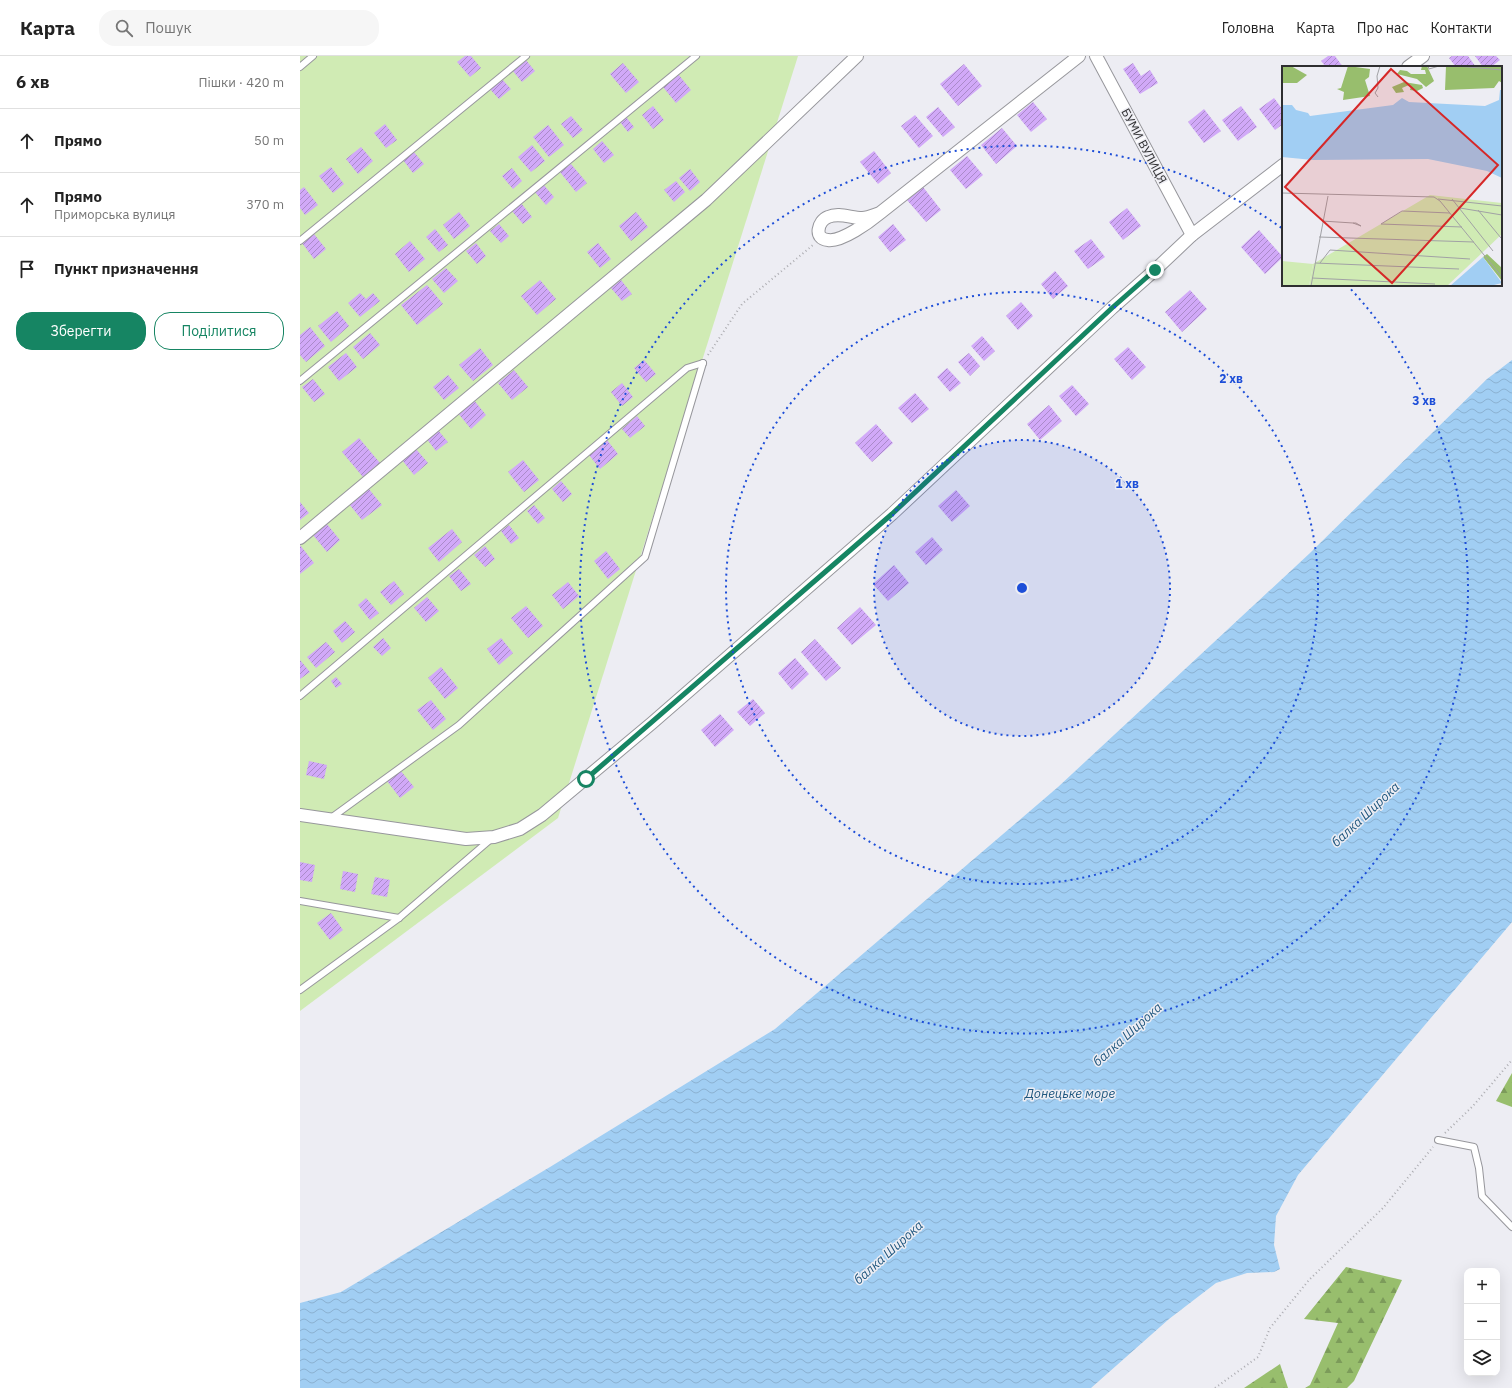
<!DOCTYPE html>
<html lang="uk">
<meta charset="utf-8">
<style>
body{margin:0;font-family:"IBM Plex Sans",sans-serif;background:#f6f6f6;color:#222}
.controls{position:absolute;right:12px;bottom:12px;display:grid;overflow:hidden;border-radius:8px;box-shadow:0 4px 16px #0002}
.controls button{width:36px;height:36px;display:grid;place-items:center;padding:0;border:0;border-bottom:1px solid #e0e0e0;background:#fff;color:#222;font:20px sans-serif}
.stop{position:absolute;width:12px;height:12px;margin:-9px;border:3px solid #168563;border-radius:50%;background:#fff}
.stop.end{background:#168563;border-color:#fff;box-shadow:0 1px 4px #0008}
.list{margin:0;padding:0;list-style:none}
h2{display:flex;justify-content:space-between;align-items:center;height:52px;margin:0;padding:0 16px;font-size:17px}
h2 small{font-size:13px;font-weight:400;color:#767676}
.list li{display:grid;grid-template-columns:26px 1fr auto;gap:12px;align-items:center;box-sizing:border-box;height:64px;padding:0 16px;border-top:1px solid #e0e0e0}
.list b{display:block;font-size:15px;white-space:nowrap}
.list p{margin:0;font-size:13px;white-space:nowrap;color:#767676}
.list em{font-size:13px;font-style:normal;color:#767676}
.actions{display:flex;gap:8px;padding:12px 16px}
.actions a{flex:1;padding:9px 0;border:1px solid #168563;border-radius:16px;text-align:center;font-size:14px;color:#168563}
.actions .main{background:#168563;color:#fff}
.icon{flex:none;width:22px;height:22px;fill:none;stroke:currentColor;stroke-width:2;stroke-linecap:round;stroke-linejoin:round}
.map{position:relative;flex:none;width:1212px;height:1332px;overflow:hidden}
header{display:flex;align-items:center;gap:24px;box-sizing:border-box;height:56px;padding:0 20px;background:#fff;border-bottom:1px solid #e0e0e0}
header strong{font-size:19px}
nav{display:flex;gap:22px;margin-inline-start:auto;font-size:14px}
.search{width:280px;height:36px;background:#f6f6f6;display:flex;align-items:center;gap:10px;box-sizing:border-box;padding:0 14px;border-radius:16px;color:#767676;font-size:15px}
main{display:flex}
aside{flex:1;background:#fff}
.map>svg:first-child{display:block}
</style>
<header>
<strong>Карта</strong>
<div class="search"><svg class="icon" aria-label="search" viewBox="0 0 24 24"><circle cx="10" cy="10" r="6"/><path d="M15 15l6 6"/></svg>Пошук</div>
<nav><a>Головна</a><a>Карта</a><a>Про нас</a><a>Контакти</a></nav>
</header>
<main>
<aside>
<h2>6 хв<small>Пішки · 420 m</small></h2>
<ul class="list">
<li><svg class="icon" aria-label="ahead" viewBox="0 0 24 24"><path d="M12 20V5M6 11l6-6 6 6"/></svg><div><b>Прямо</b></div><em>50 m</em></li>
<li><svg class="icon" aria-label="ahead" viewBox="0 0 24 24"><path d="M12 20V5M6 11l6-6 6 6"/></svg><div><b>Прямо</b><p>Приморська вулиця</p></div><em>370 m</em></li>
<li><svg class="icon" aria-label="arrive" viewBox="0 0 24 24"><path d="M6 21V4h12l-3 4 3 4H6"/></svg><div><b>Пункт призначення</b></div></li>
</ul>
<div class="actions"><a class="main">Зберегти</a><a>Поділитися</a></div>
</aside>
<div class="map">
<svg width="1212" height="1332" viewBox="0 0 1212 1332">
<defs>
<pattern id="forest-firs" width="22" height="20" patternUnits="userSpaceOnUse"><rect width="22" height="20" fill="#98be6d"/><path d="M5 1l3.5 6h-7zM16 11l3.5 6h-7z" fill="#7c9b5a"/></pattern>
<pattern id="water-waves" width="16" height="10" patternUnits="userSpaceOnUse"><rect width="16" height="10" fill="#a1cef3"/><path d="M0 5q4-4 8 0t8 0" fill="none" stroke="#8bb1d1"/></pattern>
<pattern id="building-hatch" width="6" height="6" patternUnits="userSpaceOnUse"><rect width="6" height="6" fill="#d1a9f8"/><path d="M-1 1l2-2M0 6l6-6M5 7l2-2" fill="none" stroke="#aa8ac9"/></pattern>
</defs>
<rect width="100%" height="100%" fill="#ededf3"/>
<g fill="url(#forest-firs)">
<polygon points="1212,1017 1212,1051 1196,1045"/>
<polygon points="1046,1211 1102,1224 1054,1325 1047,1332 1005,1332 1010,1329 1038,1267 1004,1263"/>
<polygon points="980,1308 988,1332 944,1332"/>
</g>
<polygon fill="#d0ebb4" points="0,0 498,0 258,762 0,955"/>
<polygon fill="url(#water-waves)" points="1212,304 1212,866 998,1119 976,1160 974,1189 980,1213 974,1216 947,1217 916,1227 869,1263 791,1332 0,1332 0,1247 41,1236 250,1111 475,973 758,731 1010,497 1187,323"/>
<g fill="url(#building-hatch)">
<polygon points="165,0 171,0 181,12 170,21 157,6"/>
<polygon points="1028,0 1035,0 1043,11 1026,11 1021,5"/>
<polygon points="1152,0 1168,0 1176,11 1156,11 1149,2"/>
<polygon points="1175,0 1196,0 1200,4 1191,11 1183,11"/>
<polygon points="225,3 235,15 222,26 212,14"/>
<polygon points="323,7 339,26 326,37 310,18"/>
<polygon points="833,7 841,20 850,14 858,27 840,38 823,13"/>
<polygon points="664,8 682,30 658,50 640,28"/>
<polygon points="378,18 391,34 376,47 363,31"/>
<polygon points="201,22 211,33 199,43 189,32"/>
<polygon points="974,42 983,54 983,68 975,74 959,53"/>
<polygon points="733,46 747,63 731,76 717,59"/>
<polygon points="353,50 364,64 353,73 342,59"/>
<polygon points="941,50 957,71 938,85 922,64"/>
<polygon points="638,51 655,71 643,81 626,61"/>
<polygon points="904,53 921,75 904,87 888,66"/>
<polygon points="615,59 633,80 619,92 601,70"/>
<polygon points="271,60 283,74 273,82 261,68"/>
<polygon points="326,61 334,71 328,76 320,66"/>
<polygon points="85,68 97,84 86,92 74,77"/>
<polygon points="248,69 264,89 249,101 233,81"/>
<polygon points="702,72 717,90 696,108 681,89"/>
<polygon points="302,85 314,99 304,107 293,93"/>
<polygon points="232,89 245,105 231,116 218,101"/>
<polygon points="61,91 73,105 58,118 46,103"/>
<polygon points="113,95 124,108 113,117 103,104"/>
<polygon points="574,95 591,117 578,128 560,106"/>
<polygon points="667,100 683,119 666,133 650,114"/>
<polygon points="271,108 287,127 276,136 260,116"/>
<polygon points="31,111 44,128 33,137 19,120"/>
<polygon points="212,112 222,125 213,133 202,120"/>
<polygon points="390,113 400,126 390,135 379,122"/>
<polygon points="376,125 385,136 374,146 364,134"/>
<polygon points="243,128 254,141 246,149 234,135"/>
<polygon points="4,131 18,149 5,159 0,152 0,134"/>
<polygon points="623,131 641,154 626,166 607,144"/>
<polygon points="221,147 232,161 223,168 212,155"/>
<polygon points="827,152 841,170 823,184 809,166"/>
<polygon points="159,156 170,170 154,183 143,169"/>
<polygon points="336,156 348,171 331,185 319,170"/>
<polygon points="199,168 209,180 201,187 190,175"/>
<polygon points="593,168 606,184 590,196 578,181"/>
<polygon points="135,173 148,189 139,196 126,181"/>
<polygon points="959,174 983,201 965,218 941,191"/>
<polygon points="14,178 26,193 14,203 2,187"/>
<polygon points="791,183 805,201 788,213 774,195"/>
<polygon points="110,185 125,203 109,216 95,198"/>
<polygon points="176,187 186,200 177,208 166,195"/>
<polygon points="298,187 311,203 300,212 287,196"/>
<polygon points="146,212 158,225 144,237 132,223"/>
<polygon points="755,215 768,230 753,243 741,228"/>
<polygon points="240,224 256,243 237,259 221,240"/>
<polygon points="321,224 332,238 322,245 311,232"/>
<polygon points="127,229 143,248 117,269 101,249"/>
<polygon points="890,234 907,253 882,276 865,256"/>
<polygon points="60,237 66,243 73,237 80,245 60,261 48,247"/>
<polygon points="721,246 733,260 718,274 706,260"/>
<polygon points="37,255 49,270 31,286 18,270"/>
<polygon points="10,271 25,290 6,306 0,299 0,279"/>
<polygon points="70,277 80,289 63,303 53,291"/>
<polygon points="682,280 695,295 684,305 671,290"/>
<polygon points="828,291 846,311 832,324 814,303"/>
<polygon points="180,292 193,309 173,325 159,309"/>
<polygon points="46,297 57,311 39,325 28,311"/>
<polygon points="669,297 680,310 670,320 658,306"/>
<polygon points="344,304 356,318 346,326 334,312"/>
<polygon points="647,312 661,327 650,336 637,321"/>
<polygon points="214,314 228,331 212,344 198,327"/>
<polygon points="148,319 159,332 144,344 133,331"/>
<polygon points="13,323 25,338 14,346 2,331"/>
<polygon points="322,327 333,341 322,350 311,336"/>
<polygon points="772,329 789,348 776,360 759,340"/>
<polygon points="615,337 629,353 612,367 598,352"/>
<polygon points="173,343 186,359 171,373 157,356"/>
<polygon points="749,349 762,365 740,384 727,368"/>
<polygon points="337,360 345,370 330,382 322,373"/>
<polygon points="576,368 593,387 572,406 555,387"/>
<polygon points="137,373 148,386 136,395 126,382"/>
<polygon points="59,382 80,407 63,421 42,396"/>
<polygon points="307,384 318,398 300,413 289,399"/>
<polygon points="116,393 128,407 114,419 102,404"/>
<polygon points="223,404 239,424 224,436 208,416"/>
<polygon points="261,425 272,438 263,446 252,433"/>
<polygon points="68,432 82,449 62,464 49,448"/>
<polygon points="656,434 670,450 652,466 638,450"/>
<polygon points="0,446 9,457 0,464"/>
<polygon points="234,449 245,462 238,468 227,455"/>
<polygon points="26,467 40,484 27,496 13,479"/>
<polygon points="209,469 219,482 211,488 201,475"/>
<polygon points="152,473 162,486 139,506 128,492"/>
<polygon points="632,481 643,494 626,509 615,496"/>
<polygon points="0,489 14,507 0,518"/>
<polygon points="185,490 195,503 185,511 174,499"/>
<polygon points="306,495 320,513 308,523 294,505"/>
<polygon points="594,509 609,527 588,545 573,528"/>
<polygon points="159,513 171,528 161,535 149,520"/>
<polygon points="94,525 104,538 91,549 80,536"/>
<polygon points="268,526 279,540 263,553 252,539"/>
<polygon points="127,541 139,555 126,566 114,552"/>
<polygon points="66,542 79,557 70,564 58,549"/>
<polygon points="226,550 243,570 228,582 211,562"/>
<polygon points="560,551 576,569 552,589 537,572"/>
<polygon points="45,565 55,576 42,587 33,575"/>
<polygon points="83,582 91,592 82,600 73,591"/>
<polygon points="201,582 213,597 199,609 187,593"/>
<polygon points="515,583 541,612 526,625 501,596"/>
<polygon points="26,586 35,596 16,612 7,601"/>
<polygon points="495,602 509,618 492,634 478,617"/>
<polygon points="0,604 10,616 0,623"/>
<polygon points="141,611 158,632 145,643 128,622"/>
<polygon points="36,621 42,628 36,632 31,625"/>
<polygon points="453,643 465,657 450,670 437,656"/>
<polygon points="131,644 146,663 133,674 117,654"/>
<polygon points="420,658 434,674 415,691 401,674"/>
<polygon points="9,705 27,709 24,723 6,719"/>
<polygon points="100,714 114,731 100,742 87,725"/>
<polygon points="0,806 15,809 12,826 0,824"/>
<polygon points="43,815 58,818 55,836 40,833"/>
<polygon points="75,821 90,824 87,841 71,838"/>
<polygon points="31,857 43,874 30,884 17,867"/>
</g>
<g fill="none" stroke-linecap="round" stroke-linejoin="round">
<g stroke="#97979c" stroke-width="8">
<g id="lane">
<polyline points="0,11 13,0"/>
<polyline points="0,185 226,0"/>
<polyline points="0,325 396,0"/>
<polyline points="0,640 387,312 403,307"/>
<polyline points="31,762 159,669 345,501 403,307"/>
<polyline points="0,845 99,862"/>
<polyline points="0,934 99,862 191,783"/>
<polyline points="1138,1084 1174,1091 1179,1112 1182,1140 1212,1171"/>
</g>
</g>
<g stroke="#97979c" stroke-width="14">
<g id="street">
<polyline points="796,0 892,179"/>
<polyline points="1108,11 1123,0"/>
<path d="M 580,157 C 574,159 568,162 562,162 C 551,162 539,156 528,161 C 518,165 513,183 528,184 C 542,186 569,166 580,157 L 779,0"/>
<polyline points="0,482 406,144 557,0"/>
<polyline points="0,759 166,783 194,781 220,773 242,759 352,667 592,458 812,252 855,214 892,179 983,109"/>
</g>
</g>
<g stroke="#acacb1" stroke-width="2" stroke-dasharray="1 3" stroke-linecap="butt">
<polyline points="408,299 442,248 513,189"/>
<polyline points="1145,1077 1173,1050 1212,1004"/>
<polyline points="915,1332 958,1301 970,1272 1009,1224 1083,1152 1133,1091"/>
</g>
<use href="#lane" stroke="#fff" stroke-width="6"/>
<use href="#street" stroke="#fff" stroke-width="12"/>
</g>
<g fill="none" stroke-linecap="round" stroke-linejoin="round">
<polyline stroke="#168563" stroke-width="5" points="286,723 592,458 812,252 855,214"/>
</g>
<circle cx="722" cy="532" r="148" fill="#1d4ed8" fill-opacity=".12"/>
<g fill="none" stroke="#1d4ed8" stroke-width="2" stroke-dasharray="2 4">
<circle cx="722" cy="532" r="148"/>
<circle cx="722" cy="532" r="296"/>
<path d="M1047 229A444 444 0 1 1 983 173"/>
</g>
<g text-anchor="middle" stroke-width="3" stroke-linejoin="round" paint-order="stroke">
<g font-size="12" fill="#2e2e30" stroke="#ededf3">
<text transform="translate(844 90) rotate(62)" y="4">БУМИ ВУЛИЦЯ</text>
</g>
<g font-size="13" font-style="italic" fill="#205880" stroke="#ededf3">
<text transform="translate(1065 758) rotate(-43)" y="5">балка Широка</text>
<text transform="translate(827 978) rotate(-42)" y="5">балка Широка</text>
<text x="770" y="1042">Донецьке море</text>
<text transform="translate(588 1196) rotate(-42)" y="5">балка Широка</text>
</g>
</g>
<g transform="translate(982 10)">
<rect width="220" height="220" fill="#ededf3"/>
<path d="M 0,195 L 31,198 L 27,220 L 0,220 Z" fill="#d0ebb4"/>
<path d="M 0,0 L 9,0 L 25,9 L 15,17 L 0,17 ZM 66,0 L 88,3 L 87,11 L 83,14 L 88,30 L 61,34 L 62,26 L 55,23 L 59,22 ZM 140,0 L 145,0 L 152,15 L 144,21 L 135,13 L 115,8 L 118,4 L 125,5 L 129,8 L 144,8 L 143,4 L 139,4 ZM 164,0 L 220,0 L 220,17 L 217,15 L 212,22 L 163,24 ZM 122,16 L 140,19 L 141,22 L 135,25 L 128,24 L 129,20 L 127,19 L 120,22 L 122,26 L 114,27 L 110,21 ZM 205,188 L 220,202 L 220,215 L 201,191 Z" fill="#98be6d"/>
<path d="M 148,129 L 220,137 L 220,168 L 165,220 L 27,220 L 31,198 Z" fill="#d0ebb4"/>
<path d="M 218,24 L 220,24 L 220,112 L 205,105 L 146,93 L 31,94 L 0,91 L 0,39 L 10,39 L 14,44 L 26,47 L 28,50 L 111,39 L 120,32 L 127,36 L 203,40 L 217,34 ZM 201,191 L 220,217 L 208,220 L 168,220 Z" fill="#a1cef3"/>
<path fill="none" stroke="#a1a1a5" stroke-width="1" d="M 146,0 L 147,3 L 157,0M 175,0 L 220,4M 96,31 L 93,27 L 96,22 L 95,10 L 98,0M 0,127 L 152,131 L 158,135 L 220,211M 156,133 L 220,140M 170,133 L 211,185M 178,142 L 220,149M 196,144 L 219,172M 40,155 L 71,157 L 74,157 L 79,160 L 71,157M 99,158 L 180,161M 99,158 L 120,145 L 168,147M 37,171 L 192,176M 33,197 L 177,203M 38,197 L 48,184 L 188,193M 30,212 L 153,218M 29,220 L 46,130"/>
<path fill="#d62828" fill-opacity="0.15" stroke="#d62828" stroke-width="2" d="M 109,3 L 216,99 L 110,217 L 3,121 Z"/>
<rect width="220" height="220" fill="none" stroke="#2e2e30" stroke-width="2"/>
</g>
<circle cx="722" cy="532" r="6" fill="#1d4ed8" stroke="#ededf3" stroke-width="2"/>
<g font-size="12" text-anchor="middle" font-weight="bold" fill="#1d4ed8" stroke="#ededf3" stroke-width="3" stroke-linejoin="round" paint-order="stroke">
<text x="931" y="327">2 хв</text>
<text x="1124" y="349">3 хв</text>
<text x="827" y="432">1 хв</text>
</g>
</svg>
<div class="controls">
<button>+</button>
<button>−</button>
<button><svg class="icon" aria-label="layers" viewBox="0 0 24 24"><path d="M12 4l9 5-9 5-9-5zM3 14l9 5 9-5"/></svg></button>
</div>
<div class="stop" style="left:286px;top:723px"></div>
<div class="stop end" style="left:855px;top:214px"></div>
</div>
</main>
